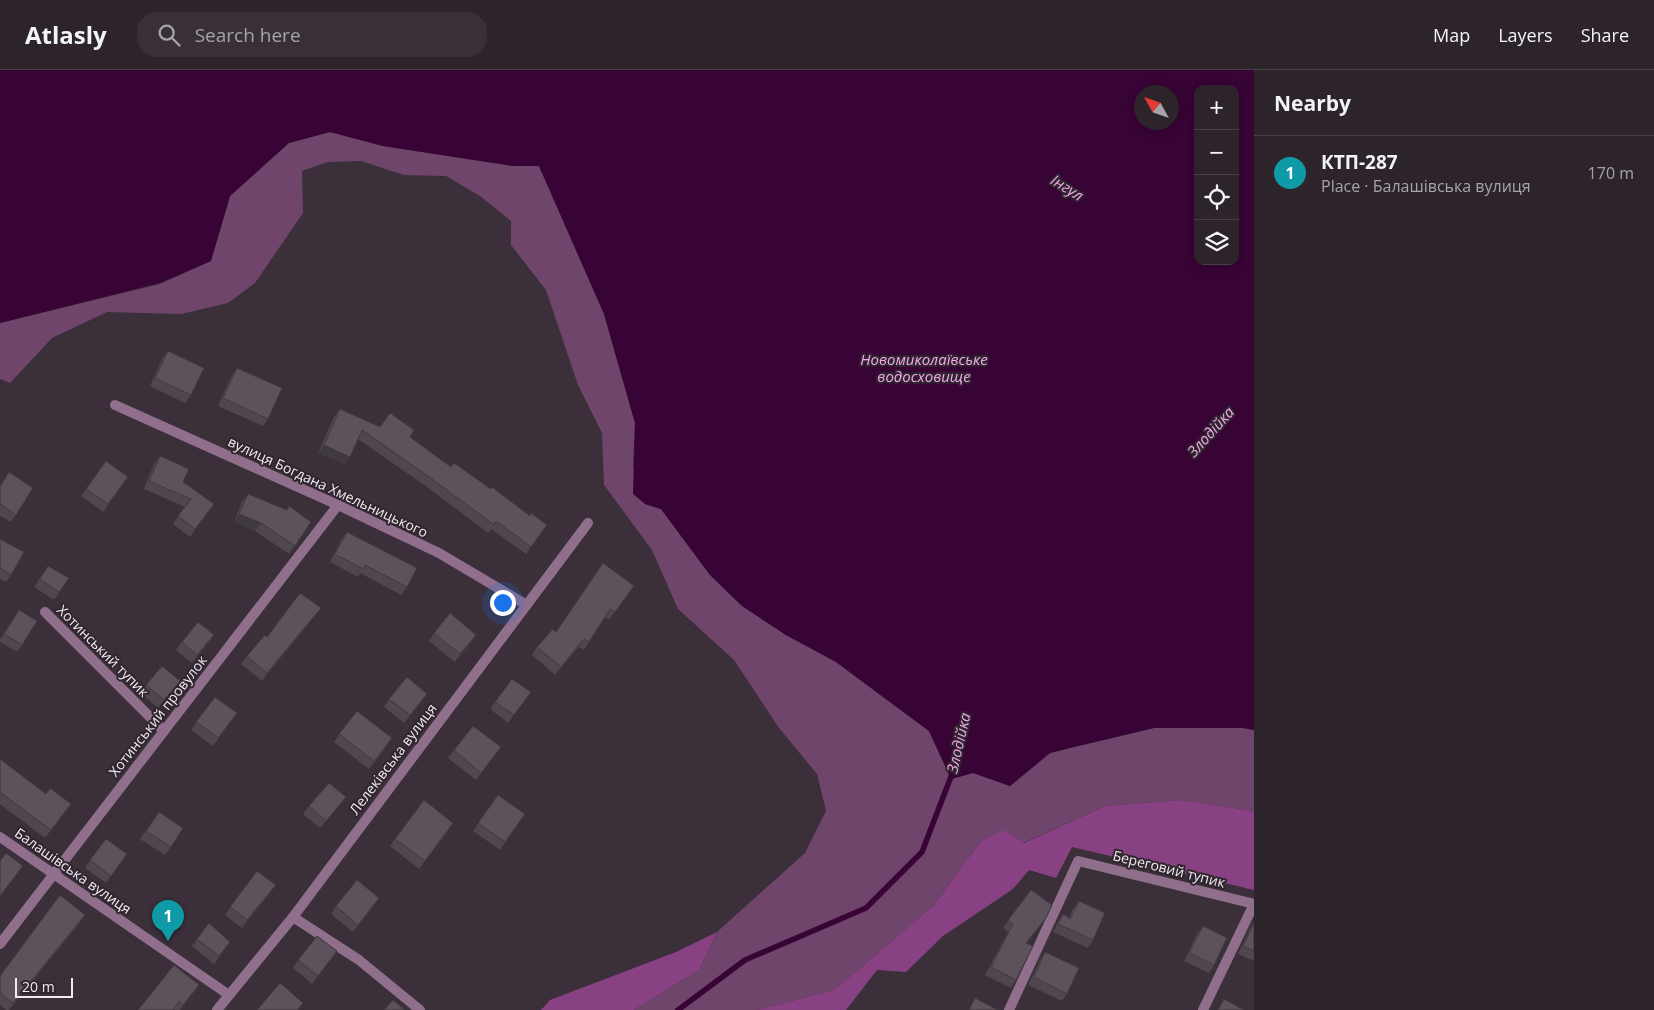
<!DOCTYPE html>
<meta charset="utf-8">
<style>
body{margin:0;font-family:"Open Sans",sans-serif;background:#382f37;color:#f1f3f6}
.controls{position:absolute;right:15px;top:15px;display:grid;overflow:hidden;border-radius:10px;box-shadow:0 2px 8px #0003}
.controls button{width:45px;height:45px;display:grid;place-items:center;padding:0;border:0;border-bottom:1px solid #484047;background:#2c232b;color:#f1f3f6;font:25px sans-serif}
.compass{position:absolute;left:1134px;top:15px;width:45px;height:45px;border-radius:50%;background:#2c232b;box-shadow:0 2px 8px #0003;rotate:310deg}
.scale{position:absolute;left:15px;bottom:12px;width:58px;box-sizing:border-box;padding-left:5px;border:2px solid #f2eaf1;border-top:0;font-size:14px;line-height:18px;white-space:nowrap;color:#f2eaf1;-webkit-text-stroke:4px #30262f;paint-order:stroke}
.you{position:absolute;left:502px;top:532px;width:18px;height:18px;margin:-12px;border:4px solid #fff;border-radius:50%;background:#1a73e8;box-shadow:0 0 0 8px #1a73e833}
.badge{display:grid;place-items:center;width:32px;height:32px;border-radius:50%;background:#db2777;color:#fff;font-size:16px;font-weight:700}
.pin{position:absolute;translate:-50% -41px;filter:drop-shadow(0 1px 2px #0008)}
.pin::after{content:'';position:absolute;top:26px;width:18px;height:15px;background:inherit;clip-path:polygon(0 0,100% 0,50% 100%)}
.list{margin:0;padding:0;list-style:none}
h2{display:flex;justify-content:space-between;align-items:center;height:65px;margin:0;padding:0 20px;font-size:21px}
h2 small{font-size:16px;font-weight:400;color:#a6a4a9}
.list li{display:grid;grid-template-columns:32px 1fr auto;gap:15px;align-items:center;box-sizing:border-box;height:75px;padding:0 20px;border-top:1px solid #484047}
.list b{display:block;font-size:19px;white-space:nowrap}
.list p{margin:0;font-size:16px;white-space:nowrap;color:#a6a4a9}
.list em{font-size:16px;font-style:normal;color:#a6a4a9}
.icon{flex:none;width:28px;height:28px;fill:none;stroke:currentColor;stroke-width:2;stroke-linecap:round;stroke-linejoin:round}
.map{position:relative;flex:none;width:1254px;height:940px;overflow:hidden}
header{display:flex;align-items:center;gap:30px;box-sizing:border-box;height:70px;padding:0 25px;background:#2c232b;border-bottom:1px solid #484047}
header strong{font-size:24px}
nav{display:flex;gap:28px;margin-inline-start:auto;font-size:18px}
.search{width:350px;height:45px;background:#382f37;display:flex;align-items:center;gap:12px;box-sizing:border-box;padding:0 18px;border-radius:20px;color:#a6a4a9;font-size:19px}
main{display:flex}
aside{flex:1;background:#2c232b}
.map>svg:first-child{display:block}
</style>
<header>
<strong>Atlasly</strong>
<div class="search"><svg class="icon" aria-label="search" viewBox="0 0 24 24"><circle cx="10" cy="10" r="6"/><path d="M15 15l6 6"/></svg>Search here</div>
<nav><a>Map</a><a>Layers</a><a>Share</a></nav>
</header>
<main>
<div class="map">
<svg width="1254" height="940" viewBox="0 0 1254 940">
<rect width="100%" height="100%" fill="#3b2f39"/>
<polygon fill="#6f456b" points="330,62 383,76 513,96 539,96 604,244 635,353 633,395 645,434 661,439 710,505 742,536 786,565 836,592 929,661 951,709 973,703 1010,716 1050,683 1074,677 1154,658 1243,658 1254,660 1254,741 1182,730 1105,736 1023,773 980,772 934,835 834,920 757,940 634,940 699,900 717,862 805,783 826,741 817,704 779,658 734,590 678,539 652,480 604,415 602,363 578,315 546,220 511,175 511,151 480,126 446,106 404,105 361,91 328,92 302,101 303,143 255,213 228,233 181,244 107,242 52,268 10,313 0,309 0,253 160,214 211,191 230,126 288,73"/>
<g fill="#884182">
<polygon points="1182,730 1254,741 1254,820 1072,777 1056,808 1029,800 1013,819 943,866 906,902 877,900 846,940 757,940 834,920 934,835 980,772 1004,760 1024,773 1105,736"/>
<polygon points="717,862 699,900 634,940 541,940 550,930 676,882"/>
</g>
<path fill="#380335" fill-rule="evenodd" d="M 0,0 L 1254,0 L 1254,660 L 1243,658 L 1154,658 L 1074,677 L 1050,683 L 1010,716 L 973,703 L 951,709 L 929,661 L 836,592 L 786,565 L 742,536 L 710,505 L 661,439 L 645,434 L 633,424 L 635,353 L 604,244 L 539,96 L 513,96 L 383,76 L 330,62 L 289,73 L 230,126 L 211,191 L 160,213 L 0,253 ZM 1198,19 L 1235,19 L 1235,191 L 1198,191 ZM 1142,22 L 1172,22 L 1172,52 L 1142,52 Z"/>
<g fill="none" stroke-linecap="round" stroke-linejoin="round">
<polyline stroke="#380335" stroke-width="5.5" points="678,940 745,890 866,838 922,782 952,704"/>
<g stroke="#906f8c" stroke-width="10">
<polyline points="115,335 338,435 439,483 525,534"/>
<polyline points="45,542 164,661"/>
<polyline points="0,767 229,925"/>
<polyline points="293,847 359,890 420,940"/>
<polyline points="0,874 338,435"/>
<polyline points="217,940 293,847 588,453"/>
<polyline points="1009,940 1078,791 1254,834"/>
<polyline points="1203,940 1254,834"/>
</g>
</g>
<g fill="#50464e">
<polygon points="168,281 191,325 185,333 150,316 162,289"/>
<polygon points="237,298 268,349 263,356 218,336 232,305"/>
<polygon points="340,339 380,357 410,367 451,397 530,446 547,455 526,484 491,459 488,463 427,417 358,369 345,394 318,383 334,347"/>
<polygon points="160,386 183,412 214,434 190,467 173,454 185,437 144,419 154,394"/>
<polygon points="106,391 128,407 103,442 81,426"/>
<polygon points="9,402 16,445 11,452 0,446 0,416"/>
<polygon points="248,424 311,452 289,484 255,461 234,452 242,432"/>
<polygon points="347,462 407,517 401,525 360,503 358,507 330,492 341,470"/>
<polygon points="0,469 11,505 6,512 0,509"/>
<polygon points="48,496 69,508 54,530 34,517"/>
<polygon points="634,516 609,550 605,547 584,580 579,577 555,605 532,585 537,577 556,562"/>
<polygon points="321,538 315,546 262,611 241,594 247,586"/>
<polygon points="19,540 22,575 17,582 0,572 0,569"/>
<polygon points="434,563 471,573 455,592 429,571"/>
<polygon points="214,565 192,593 176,580 182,572"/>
<polygon points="512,609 531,622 508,653 490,639"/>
<polygon points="180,611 158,638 141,623 146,615"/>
<polygon points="427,624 404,653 384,637 389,629"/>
<polygon points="215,627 237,643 213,676 191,660"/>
<polygon points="339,664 387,676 369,699 334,672"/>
<polygon points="501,677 476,710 448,688 454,680"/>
<polygon points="0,689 65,742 45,768 0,734"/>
<polygon points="498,725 525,744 500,780 473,761"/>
<polygon points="340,735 320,758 303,744 309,736"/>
<polygon points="159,742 183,758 165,785 140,769"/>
<polygon points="448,761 419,799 390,776 395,769"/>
<polygon points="106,769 127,784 106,813 85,798"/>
<polygon points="257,801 270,823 242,858 225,845"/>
<polygon points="1031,820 1040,856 1027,873 1016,910 1011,918 985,905 1008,862 1003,858"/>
<polygon points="1079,831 1093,870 1088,878 1053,862 1058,852 1063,844 1069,848 1073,839"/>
<polygon points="336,836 374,836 353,862 331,844"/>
<polygon points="1254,852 1254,891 1238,884 1250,858"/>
<polygon points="80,853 9,940 6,940 0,935 0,906"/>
<polygon points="1203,856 1214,895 1209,903 1184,891 1197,864"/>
<polygon points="197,869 230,872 214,894 192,876"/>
<polygon points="337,881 312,914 293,898 298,890"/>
<polygon points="1045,882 1067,924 1062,931 1028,915 1040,890"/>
<polygon points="199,915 180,940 175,940 174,939 173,940 138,940"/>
</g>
<g fill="#413940">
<polygon points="324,375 350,387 345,394 318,383"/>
<polygon points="239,444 261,453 255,461 234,452"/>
<polygon points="321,538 315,546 262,611 267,603"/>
<polygon points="214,565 208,573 192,593 197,585"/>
<polygon points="476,565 471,573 455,592 460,584"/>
<polygon points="584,569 579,577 555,605 561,597"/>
<polygon points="180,611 175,619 158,638 164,630"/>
<polygon points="276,815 270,823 242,858 247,850"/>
<polygon points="379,828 374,836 353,862 358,855"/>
<polygon points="85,845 80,853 8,940 13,933"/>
</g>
<g fill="#5d515b" stroke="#413940">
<polygon points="168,281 204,298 191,325 155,308"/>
<polygon points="237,298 282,318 268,349 223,328"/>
<polygon points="340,339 380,357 390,343 414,360 410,367 451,397 454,393 491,419 492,417 530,446 531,443 547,455 531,477 496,451 494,455 432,409 362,360 350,387 324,375"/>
<polygon points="160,386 189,399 183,412 214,434 195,459 178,446 191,429 149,411"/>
<polygon points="106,391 128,407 108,434 86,419"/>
<polygon points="9,402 33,418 16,445 0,434 0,417"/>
<polygon points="248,424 287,440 289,436 311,452 295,476 261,453 239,444"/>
<polygon points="347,462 417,498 407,517 365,495 363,499 335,484"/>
<polygon points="0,469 24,482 11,505 0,498"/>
<polygon points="603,493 634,516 615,542 610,539 589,572 584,569 561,597 537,577 553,559 556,562"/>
<polygon points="48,496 69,508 59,522 40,509"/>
<polygon points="300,523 321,538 267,603 247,586 265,565 267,567"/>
<polygon points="19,540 37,551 22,575 4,564"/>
<polygon points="450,543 476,565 460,584 434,563"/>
<polygon points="198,552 214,565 197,585 182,572"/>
<polygon points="162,596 180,611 164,630 146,615"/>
<polygon points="407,607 427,624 410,645 389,629"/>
<polygon points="512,609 531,622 514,645 495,632"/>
<polygon points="215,627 237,643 218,668 196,652"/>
<polygon points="357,641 392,668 374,691 339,664"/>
<polygon points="473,656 501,677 481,703 454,680"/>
<polygon points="0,689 46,724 50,718 71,734 51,760 0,722"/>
<polygon points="329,713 346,727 326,751 309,736"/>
<polygon points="498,725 525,744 505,772 478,753"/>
<polygon points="424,730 453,753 425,791 395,769"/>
<polygon points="159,742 183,758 171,777 146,761"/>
<polygon points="106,769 127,784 111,806 90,790"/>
<polygon points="6,783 23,796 0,826 0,791"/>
<polygon points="257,801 276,815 247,850 230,837"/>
<polygon points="357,810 379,828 358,855 336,836"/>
<polygon points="1031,820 1052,835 1046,848 1026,873 1033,876 1016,910 991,897 1013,854 1008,850"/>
<polygon points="60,825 85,845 13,933 0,923 0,906"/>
<polygon points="1079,831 1105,843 1093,870 1058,854 1063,844 1070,849"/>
<polygon points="209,853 230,872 219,886 197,869"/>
<polygon points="1254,853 1254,881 1243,876"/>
<polygon points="1203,856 1227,868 1214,895 1189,883"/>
<polygon points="317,866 337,881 318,906 298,890"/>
<polygon points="1045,882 1079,898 1067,924 1034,907"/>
<polygon points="174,895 199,915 183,935 179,931 173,940 138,940"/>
<polygon points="280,913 303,933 297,940 257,940"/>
<polygon points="975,928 998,940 969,940"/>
<polygon points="1224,929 1244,940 1218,940"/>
<polygon points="393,930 405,940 384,940"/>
</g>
<g text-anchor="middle" stroke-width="4" stroke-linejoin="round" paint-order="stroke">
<g font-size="14" fill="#f2eaf1" stroke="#30262f">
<text transform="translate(328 417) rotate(25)" y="5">вулиця Богдана Хмельницького</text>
<text transform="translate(103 581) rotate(45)" y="5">Хотинський тупик</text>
<text transform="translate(158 646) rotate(-52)" y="5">Хотинський провулок</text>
<text transform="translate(393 689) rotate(-53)" y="5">Лелеківська вулиця</text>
<text transform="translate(1169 799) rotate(14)" y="5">Береговий тупик</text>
<text transform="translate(73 801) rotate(35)" y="5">Балашівська вулиця</text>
</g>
<g font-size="15" font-style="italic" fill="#f5a7ed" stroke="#30262f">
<text transform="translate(1067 118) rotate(32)" y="5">Інгул</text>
<text x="924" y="295">Новомиколаївське<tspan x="924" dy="17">водосховище</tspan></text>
<text transform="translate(1211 362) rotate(-48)" y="5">Злодійка</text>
<text transform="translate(959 673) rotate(-77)" y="5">Злодійка</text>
</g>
</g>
</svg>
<div class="controls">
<button>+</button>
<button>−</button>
<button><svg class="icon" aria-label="locate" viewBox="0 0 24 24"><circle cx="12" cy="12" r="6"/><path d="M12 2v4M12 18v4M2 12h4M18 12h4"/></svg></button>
<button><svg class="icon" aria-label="layers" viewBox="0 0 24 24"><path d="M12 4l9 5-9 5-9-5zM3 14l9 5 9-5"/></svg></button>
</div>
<svg class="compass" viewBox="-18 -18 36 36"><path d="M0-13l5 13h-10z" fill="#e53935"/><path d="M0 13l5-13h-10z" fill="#a6a4a9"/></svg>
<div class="scale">20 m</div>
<div class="you"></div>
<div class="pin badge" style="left:168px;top:871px;background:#0f9aa8">1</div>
</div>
<aside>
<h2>Nearby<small></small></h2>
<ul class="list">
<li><span class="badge" style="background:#0f9aa8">1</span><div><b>КТП-287</b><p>Place · Балашівська вулиця</p></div><em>170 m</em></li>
</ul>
</aside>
</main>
